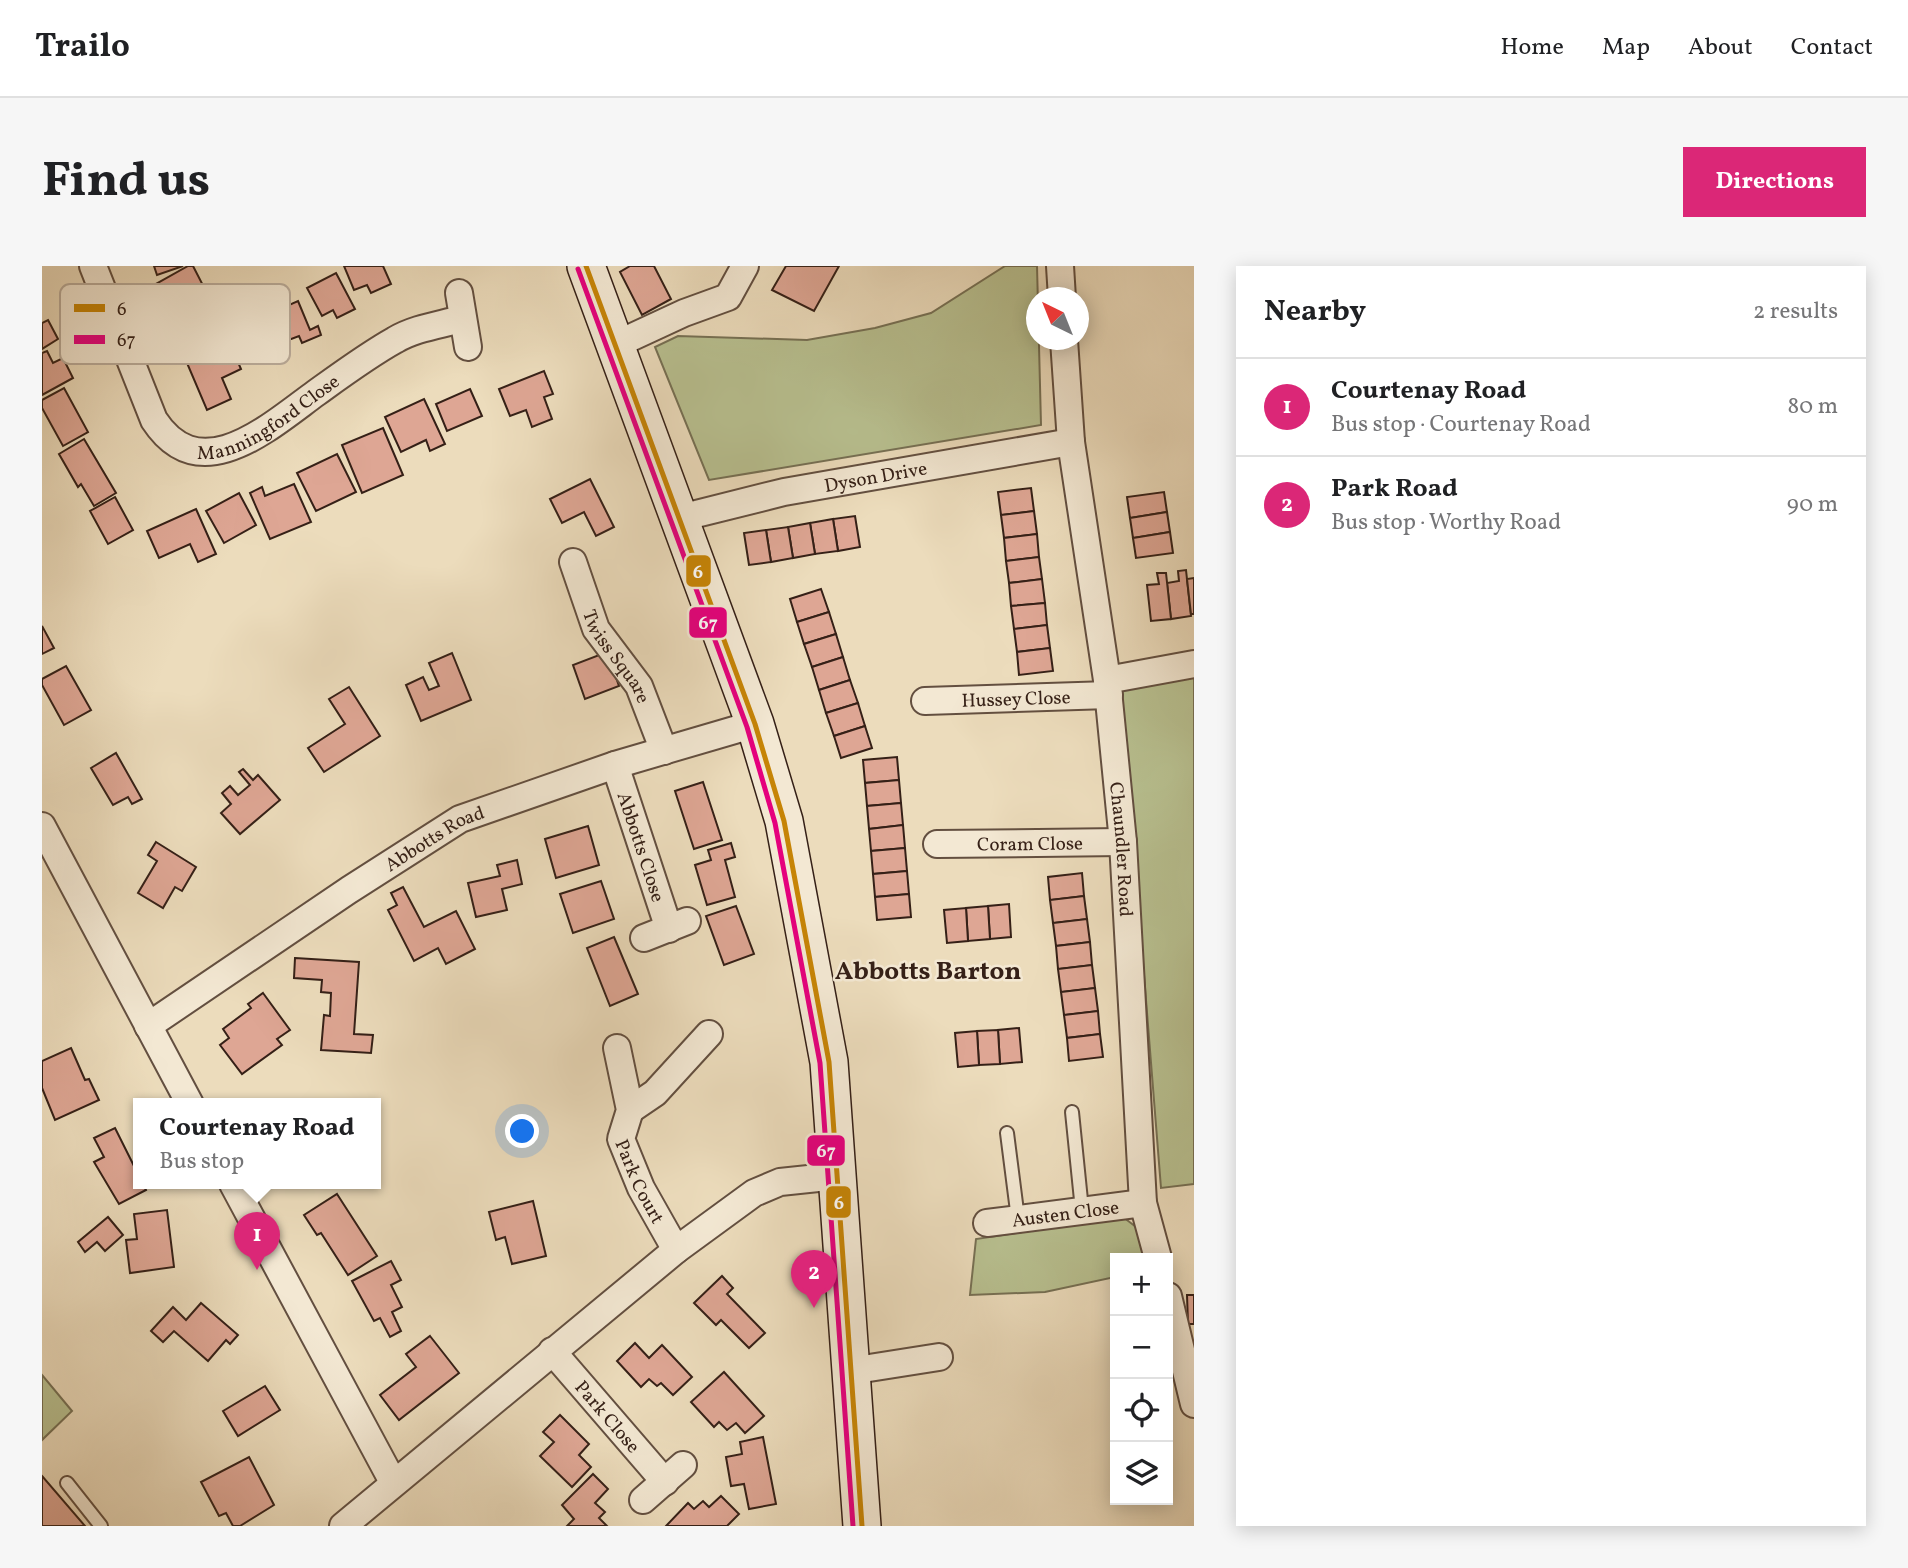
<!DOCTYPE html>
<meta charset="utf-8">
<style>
body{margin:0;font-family:Vollkorn,serif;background:#f6f6f6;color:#202124}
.controls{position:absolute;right:21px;bottom:21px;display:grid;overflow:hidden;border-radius:0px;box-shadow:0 4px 18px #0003}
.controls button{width:63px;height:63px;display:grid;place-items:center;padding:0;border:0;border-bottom:2px solid #e0e0e0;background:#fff;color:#202124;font:35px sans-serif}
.compass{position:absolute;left:984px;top:21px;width:63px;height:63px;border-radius:50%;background:#fff;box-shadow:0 4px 18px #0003;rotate:317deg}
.you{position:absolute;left:481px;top:866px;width:24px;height:24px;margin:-18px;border:5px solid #fff;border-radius:50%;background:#1a73e8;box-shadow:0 0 0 10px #1a73e833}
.badge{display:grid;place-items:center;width:46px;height:46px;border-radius:50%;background:#db2777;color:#fff;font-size:23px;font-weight:700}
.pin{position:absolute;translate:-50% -58px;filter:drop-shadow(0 2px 4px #0008)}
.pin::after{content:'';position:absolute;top:37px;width:24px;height:21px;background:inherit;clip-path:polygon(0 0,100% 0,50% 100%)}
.popup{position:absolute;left:91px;top:832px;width:248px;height:91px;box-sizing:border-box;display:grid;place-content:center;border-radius:0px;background:#fff;filter:drop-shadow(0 2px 5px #0005);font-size:23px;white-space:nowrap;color:#757577}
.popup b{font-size:26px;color:#202124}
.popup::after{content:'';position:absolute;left:50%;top:100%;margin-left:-14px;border:14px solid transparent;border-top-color:#fff}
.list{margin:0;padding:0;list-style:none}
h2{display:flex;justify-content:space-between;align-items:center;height:91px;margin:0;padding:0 28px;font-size:30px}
h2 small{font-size:23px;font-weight:400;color:#757577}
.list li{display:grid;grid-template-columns:46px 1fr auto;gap:21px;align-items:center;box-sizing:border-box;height:98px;padding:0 28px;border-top:2px solid #e0e0e0}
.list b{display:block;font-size:26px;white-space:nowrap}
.list p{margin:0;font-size:23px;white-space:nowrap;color:#757577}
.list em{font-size:23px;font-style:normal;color:#757577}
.icon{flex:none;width:38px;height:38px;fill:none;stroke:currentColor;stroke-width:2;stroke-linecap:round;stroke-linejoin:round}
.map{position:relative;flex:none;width:1152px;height:1260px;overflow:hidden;border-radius:0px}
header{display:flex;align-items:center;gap:42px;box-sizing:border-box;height:98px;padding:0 35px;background:#fff;border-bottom:2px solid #e0e0e0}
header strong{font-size:33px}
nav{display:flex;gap:38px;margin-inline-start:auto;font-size:24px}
.intro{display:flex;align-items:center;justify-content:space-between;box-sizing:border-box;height:168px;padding:0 42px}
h1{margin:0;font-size:49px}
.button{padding:18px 32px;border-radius:0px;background:#db2777;color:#fff;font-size:24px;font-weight:700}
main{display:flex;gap:42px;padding:0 42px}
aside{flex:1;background:#fff;border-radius:0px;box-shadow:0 4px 18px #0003}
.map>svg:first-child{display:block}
</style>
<header>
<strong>Trailo</strong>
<nav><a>Home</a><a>Map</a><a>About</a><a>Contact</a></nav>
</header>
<div class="intro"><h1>Find us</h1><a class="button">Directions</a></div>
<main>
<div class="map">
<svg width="1152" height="1260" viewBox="0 0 1152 1260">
<rect width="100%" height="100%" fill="#ecdcbc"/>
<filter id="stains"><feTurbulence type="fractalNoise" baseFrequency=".00286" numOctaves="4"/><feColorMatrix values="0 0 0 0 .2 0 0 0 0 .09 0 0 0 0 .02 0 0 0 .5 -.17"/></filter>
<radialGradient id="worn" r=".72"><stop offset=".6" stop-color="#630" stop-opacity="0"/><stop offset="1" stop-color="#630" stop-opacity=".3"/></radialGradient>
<g fill="#b8c090" stroke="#767054" stroke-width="2">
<polygon points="963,0 995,0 999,159 667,214 613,81 636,70 765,74 833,62 889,47"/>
<polygon points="1152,402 1152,918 1119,922 1079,421"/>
<polygon points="1081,951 1098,964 1103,992 1073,992 1073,1011 1003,1026 928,1029 934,973"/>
<polygon points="0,1109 30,1145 0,1174"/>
</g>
<g fill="#dea694" stroke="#352017" stroke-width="2">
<polygon points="112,0 141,0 115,9"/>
<polygon points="146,0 151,0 168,33 132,53 114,18"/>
<polygon points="302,0 341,0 349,18 329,27 325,19 312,24"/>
<polygon points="588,0 612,0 629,33 600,49 578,6"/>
<polygon points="744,0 797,0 772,45 730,24"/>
<polygon points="294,7 313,43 295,52 291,44 280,50 265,22"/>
<polygon points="256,35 268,64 276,60 279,69 260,77 257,70 244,75 231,46"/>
<polygon points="159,42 169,68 164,71 169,83 145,93 129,54"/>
<polygon points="6,54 16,73 0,83 0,57"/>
<polygon points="188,78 199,103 180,112 189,133 165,144 145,97"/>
<polygon points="5,85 11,97 21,92 31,112 0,129 0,87"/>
<polygon points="502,105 511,128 502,131 510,153 490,161 484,144 468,150 457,123"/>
<polygon points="22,122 46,166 21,180 0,142 0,134"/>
<polygon points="428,123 440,150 405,165 394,138"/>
<polygon points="382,133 403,178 388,185 384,174 359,186 343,151"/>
<polygon points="341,162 361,209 320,227 300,179"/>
<polygon points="42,173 74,227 52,240 39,218 36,221 17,188"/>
<polygon points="295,188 314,226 274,245 255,207"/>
<polygon points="548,213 572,261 554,270 542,246 520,257 508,233"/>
<polygon points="252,218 269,256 228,273 208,227 220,221 223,230"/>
<polygon points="989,222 992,245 959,249 956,226"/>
<polygon points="1122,226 1125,246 1088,252 1085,231"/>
<polygon points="197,227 214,259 182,277 164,245"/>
<polygon points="73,231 91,264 66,278 48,245"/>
<polygon points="154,243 174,288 156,296 148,278 117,292 105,265"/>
<polygon points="992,245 995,268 962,272 959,249"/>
<polygon points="1125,246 1128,266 1091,272 1088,252"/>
<polygon points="813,250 818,281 796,285 791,253"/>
<polygon points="791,253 796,285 773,288 768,257"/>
<polygon points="768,257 773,288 751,292 746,261"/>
<polygon points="746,261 751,292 729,296 724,264"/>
<polygon points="724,264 729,296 707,299 702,267"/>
<polygon points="1128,266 1131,287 1094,292 1091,272"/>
<polygon points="995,268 997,291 964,295 962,272"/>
<polygon points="997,291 1000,313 967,317 964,295"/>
<polygon points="1144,304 1149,350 1129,353 1125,317 1137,315 1136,305"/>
<polygon points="1115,307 1124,307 1129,353 1109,355 1105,319 1117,318"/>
<polygon points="1152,312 1152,348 1149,348 1145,313"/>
<polygon points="1000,313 1003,337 969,340 967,317"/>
<polygon points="779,323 787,346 755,356 748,333"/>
<polygon points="1003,337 1005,359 972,363 969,340"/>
<polygon points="787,346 794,368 762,378 755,356"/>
<polygon points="1005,359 1008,382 975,386 972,363"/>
<polygon points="0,360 12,382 0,388"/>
<polygon points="794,368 801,391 770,401 762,378"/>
<polygon points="1008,382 1011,405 977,409 975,386"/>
<polygon points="565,386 577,420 543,433 531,399"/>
<polygon points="410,387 429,434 379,455 364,419 381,411 387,424 397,420 387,397"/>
<polygon points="801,391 808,414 777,424 770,401"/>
<polygon points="24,400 49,444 22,459 0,419 0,413"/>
<polygon points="808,414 816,437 784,447 777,424"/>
<polygon points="307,421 338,470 282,506 266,482 303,458 287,433"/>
<polygon points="816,437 823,460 792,470 784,447"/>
<polygon points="823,460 830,482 799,492 792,470"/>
<polygon points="74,487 100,533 90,538 86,531 71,539 49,502"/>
<polygon points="855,491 857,514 823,517 821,494"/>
<polygon points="201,503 211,514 216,509 238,534 198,568 179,547 189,538 180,527 188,520 196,529 208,519 197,506"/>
<polygon points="857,514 859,537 825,540 823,517"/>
<polygon points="661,516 680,574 652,583 633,525"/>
<polygon points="859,537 861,559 827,563 825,540"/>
<polygon points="861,559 863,582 829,585 827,563"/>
<polygon points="546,560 557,599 514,612 503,573"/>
<polygon points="114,576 154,601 140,625 133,621 121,642 96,627 115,595 106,589"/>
<polygon points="689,577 693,591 683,594 693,631 665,639 653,599 669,594 666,584"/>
<polygon points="863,582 865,605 831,608 829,585"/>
<polygon points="475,594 480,618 460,623 465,644 434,651 426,617 458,610 455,599"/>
<polygon points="865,605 867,628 833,631 831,608"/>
<polygon points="1040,607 1042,630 1008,634 1006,611"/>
<polygon points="559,615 572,653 531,667 518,628"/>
<polygon points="361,621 382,661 414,645 433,683 404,698 396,682 372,695 346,644 355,639 349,627"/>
<polygon points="867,628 869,651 835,654 833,631"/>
<polygon points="1042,630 1045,653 1011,657 1008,634"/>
<polygon points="967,638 969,671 948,673 946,640"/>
<polygon points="694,640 712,688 682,699 664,650"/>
<polygon points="946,640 948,673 926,675 924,642"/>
<polygon points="924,642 926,675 905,677 902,644"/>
<polygon points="1045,653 1048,676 1014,680 1011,657"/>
<polygon points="572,671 596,728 568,740 545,682"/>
<polygon points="1048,676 1050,699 1016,703 1014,680"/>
<polygon points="253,692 317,696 312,768 331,769 329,787 279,784 282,749 288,750 289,727 279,726 280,714 252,712"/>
<polygon points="1050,699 1053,722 1019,726 1016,703"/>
<polygon points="1053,722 1056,745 1022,749 1019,726"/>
<polygon points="221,727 248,764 235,773 240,779 200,808 178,779 187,772 181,763 209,742 206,738"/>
<polygon points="1056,745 1058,768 1025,772 1022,749"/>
<polygon points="977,762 980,796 958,798 956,764"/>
<polygon points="956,764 958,798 937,799 935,765"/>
<polygon points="935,765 937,799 916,801 913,767"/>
<polygon points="1058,768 1061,791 1027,795 1025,772"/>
<polygon points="29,782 43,814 47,813 57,834 13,854 0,822 0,795"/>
<polygon points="73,862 96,908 96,918 101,918 104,924 77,938 52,896 62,891 52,872"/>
<polygon points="295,928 335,990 306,1009 279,967 275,969 262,949"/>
<polygon points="491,935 504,990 470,998 463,971 454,974 447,946"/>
<polygon points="125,944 132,1001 88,1007 84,974 95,973 92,948"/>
<polygon points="66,951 81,969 63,985 55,976 43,986 36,976"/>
<polygon points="349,995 359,1014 349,1019 360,1041 350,1046 359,1065 348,1071 338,1052 332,1055 310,1015"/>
<polygon points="680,1010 691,1022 685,1028 723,1067 707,1082 679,1054 674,1059 652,1037"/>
<polygon points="1145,1029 1152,1029 1152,1058 1146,1058"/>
<polygon points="159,1037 196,1069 188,1078 184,1074 166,1095 132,1065 121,1076 109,1065 131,1041 144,1054"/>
<polygon points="388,1070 417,1107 357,1154 338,1129 374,1101 364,1088"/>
<polygon points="593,1077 607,1092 620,1079 650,1111 631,1129 619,1117 615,1120 607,1113 599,1121 575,1095"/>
<polygon points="682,1106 722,1150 703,1167 694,1157 685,1164 677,1156 672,1161 649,1136"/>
<polygon points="223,1120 238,1144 196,1170 181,1145"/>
<polygon points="518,1149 547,1178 537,1189 549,1201 530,1221 498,1190 512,1176 501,1166"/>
<polygon points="721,1171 734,1238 707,1243 702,1218 689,1220 684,1191 700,1188 698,1176"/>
<polygon points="207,1191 232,1239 198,1260 191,1260 184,1247 177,1250 159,1216"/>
<polygon points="551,1208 566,1223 553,1237 563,1246 557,1252 565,1260 525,1260 532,1253 520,1239"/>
<polygon points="0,1210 43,1260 0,1260"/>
<polygon points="679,1230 697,1248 685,1260 624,1260 646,1237 652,1243 661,1235 667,1241"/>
</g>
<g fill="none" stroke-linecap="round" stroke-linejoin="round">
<g stroke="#634f40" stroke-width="16">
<g id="lane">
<polyline points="1030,846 1040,944"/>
<polyline points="965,867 976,953"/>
<polyline points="25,1217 59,1260"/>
</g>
</g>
<g stroke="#634f40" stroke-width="30">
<g id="street">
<path id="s1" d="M 51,0 L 112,154 C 158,224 226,162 274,127 C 299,109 326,89 353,74 C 373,62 398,59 419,53"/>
<polyline points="1018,0 1020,32"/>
<polyline points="417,27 426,81"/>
<path id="s2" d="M 1022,74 L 1029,176 L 1065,414 L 1081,576 L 1101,937 L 1116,992"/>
<polyline points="573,79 642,47 686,31 703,0"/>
<path id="s3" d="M 638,252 L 742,226 L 1029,176"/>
<path id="s4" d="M 531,296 L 554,363 L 597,420 L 622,485"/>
<polyline points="1065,414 1152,398"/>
<path id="s5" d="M 883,435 L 1067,429"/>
<path id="s6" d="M 573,499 L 627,663"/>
<polyline points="0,560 148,838"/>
<path id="s7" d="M 895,578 L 1081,576"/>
<polyline points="602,672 645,655"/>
<path id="s8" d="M 106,760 L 307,624 L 418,553 L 573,499 L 713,458"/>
<path id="s9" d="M 575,782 L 588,844 L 579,873 L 599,922 L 634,984"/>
<polyline points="588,844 613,827 667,768"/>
<polyline points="191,918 351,1216"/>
<path id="s10" d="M 945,957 L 1101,937"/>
<polyline points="1126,1030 1152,1138"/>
<path id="s11" d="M 510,1085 L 623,1216"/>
<polyline points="808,1105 897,1091"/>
<polyline points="601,1234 641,1199"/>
<polyline points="301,1260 634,984 712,927 738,916 795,910"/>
</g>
</g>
<g stroke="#352017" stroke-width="40">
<polyline id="secondary" points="544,0 713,458 742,555 787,796 820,1260"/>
</g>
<use href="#lane" stroke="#f3e8d3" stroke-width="12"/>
<use href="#street" stroke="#f3e8d3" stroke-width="26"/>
<use href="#secondary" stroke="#f3e8d3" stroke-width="37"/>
<g stroke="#f3e8d3" stroke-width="10">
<polyline id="bus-1" points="544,0 713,458 742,555 787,796 820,1260"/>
</g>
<g stroke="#f3e8d3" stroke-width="10">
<polyline id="bus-2" points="536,3 705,461 733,557 778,797 811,1260"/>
</g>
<use href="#bus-1" stroke="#c68406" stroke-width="5"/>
<use href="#bus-2" stroke="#e5007d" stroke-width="5"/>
</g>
<g text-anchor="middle" stroke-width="5" stroke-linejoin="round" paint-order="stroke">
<g font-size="19" fill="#352017" stroke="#f3e8d3">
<text dy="7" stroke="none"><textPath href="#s1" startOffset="301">Manningford Close</textPath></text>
<text dy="7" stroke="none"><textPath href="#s3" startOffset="200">Dyson Drive</textPath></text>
<text dy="7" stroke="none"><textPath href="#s4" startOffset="105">Twiss Square</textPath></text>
<text dy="7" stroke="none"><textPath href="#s5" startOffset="91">Hussey Close</textPath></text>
<text dy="7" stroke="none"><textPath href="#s8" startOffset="343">Abbotts Road</textPath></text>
<text dy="7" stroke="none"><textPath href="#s7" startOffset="93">Coram Close</textPath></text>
<text dy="7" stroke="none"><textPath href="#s6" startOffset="86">Abbotts Close</textPath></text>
<text dy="7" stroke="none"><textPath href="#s2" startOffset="513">Chaundler Road</textPath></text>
<text dy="7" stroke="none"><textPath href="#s9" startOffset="140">Park Court</textPath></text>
<text dy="7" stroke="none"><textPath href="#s10" startOffset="79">Austen Close</textPath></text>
<text dy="7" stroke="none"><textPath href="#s11" startOffset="86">Park Close</textPath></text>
</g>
<g font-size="26" font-weight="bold" fill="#352017" stroke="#f3e8d3">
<text x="886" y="713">Abbotts Barton</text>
</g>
</g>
<rect x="18" y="18" width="230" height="80" rx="10" fill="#f3e8d3" stroke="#baac9b" stroke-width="2"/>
<rect x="32" y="38" width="31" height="8" fill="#c68406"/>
<rect x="32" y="69" width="31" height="9" fill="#e5007d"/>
<g font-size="19" fill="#352017">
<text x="75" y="49">6</text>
<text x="75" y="80">67</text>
</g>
<g stroke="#f3e8d3" stroke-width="2.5">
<rect x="643" y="288" width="27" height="34" rx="7" fill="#c68406"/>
<rect x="646" y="340" width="40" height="33" rx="7" fill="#e5007d"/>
<rect x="764" y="868" width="40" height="33" rx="7" fill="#e5007d"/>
<rect x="783" y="919" width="27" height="34" rx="7" fill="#c68406"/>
</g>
<g font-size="19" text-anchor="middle" font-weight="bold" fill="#fff">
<text x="656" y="312">6</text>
<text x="666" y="363">67</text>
<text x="784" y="891">67</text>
<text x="797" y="943">6</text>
</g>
<rect width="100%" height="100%" filter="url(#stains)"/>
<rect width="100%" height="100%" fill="url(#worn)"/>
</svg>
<div class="controls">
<button>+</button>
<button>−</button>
<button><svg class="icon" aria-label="locate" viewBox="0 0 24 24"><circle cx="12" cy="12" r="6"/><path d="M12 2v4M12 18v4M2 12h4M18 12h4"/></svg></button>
<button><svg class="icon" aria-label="layers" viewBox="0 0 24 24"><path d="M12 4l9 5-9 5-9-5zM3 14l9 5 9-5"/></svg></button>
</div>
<svg class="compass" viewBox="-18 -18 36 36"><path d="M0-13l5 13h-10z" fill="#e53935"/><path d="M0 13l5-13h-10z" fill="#757577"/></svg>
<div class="you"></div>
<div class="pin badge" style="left:215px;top:1004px">1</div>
<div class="popup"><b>Courtenay Road</b>Bus stop</div>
<div class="pin badge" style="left:772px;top:1042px">2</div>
</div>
<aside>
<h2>Nearby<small>2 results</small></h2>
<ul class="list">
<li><span class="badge">1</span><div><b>Courtenay Road</b><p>Bus stop · Courtenay Road</p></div><em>80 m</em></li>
<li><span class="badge">2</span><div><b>Park Road</b><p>Bus stop · Worthy Road</p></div><em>90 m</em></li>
</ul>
</aside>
</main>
